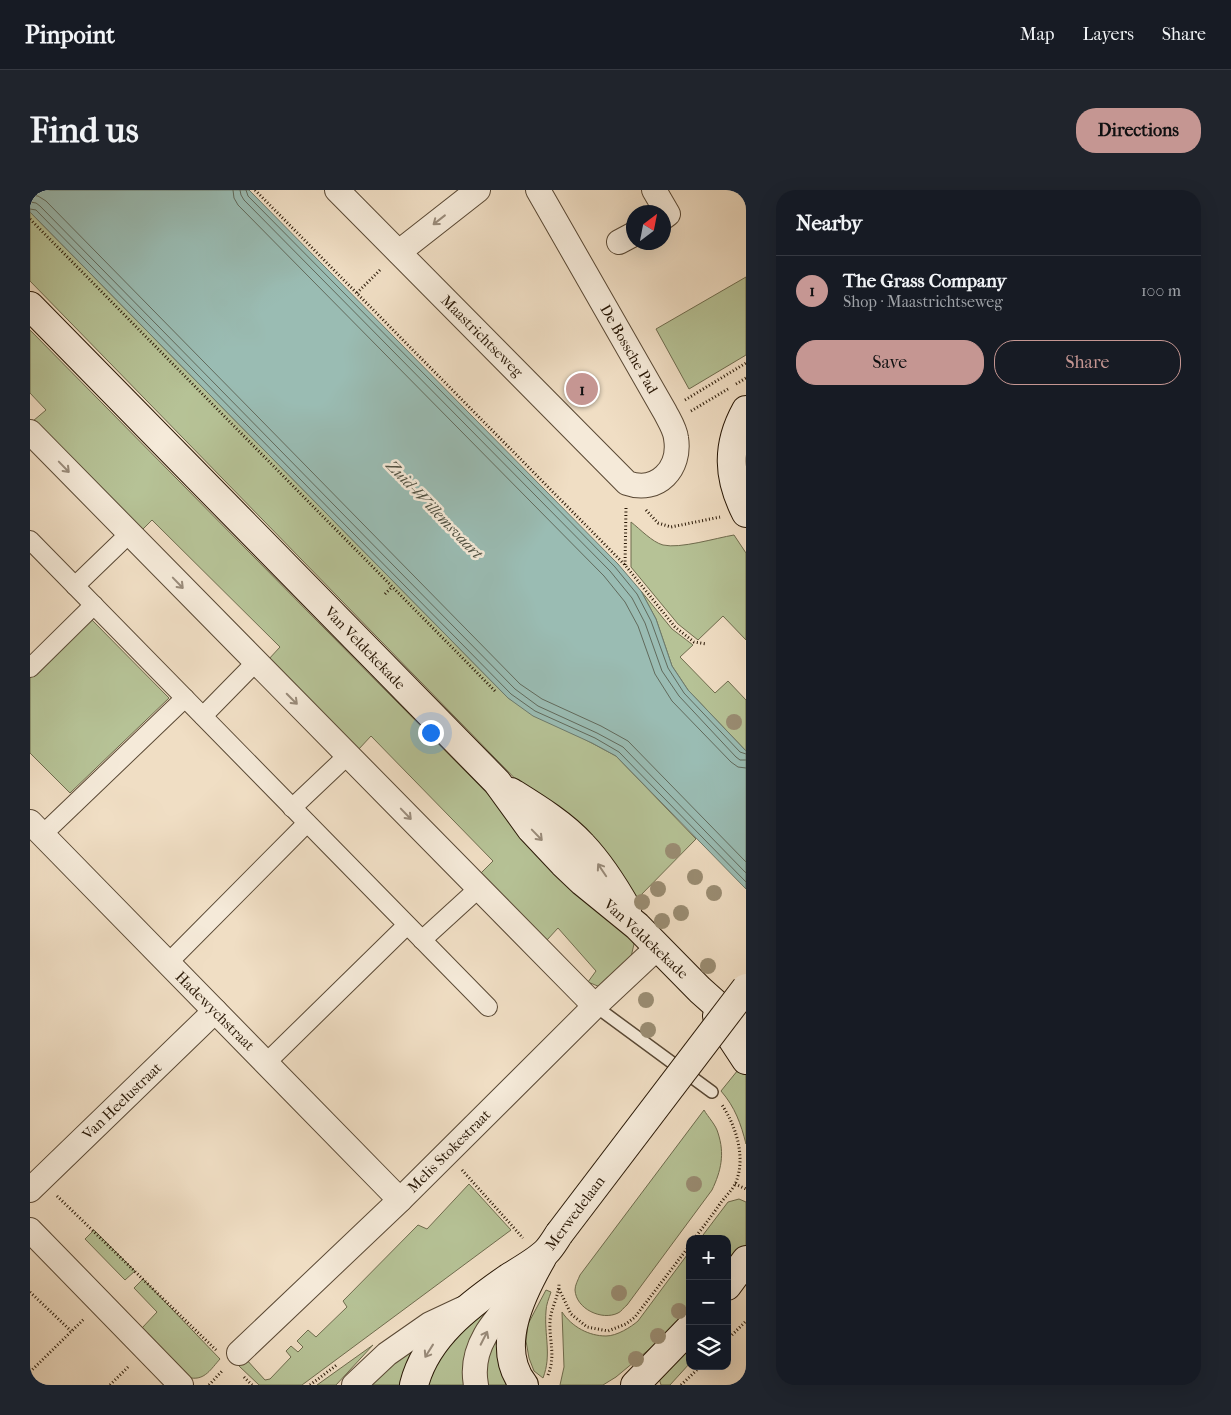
<!DOCTYPE html>
<meta charset="utf-8">
<style>
body{margin:0;font-family:"IM FELL French Canon",serif;background:#20242c;color:#f1f3f6}
.controls{position:absolute;right:15px;bottom:15px;display:grid;overflow:hidden;border-radius:10px;box-shadow:0 5px 20px #0002}
.controls button{width:45px;height:45px;display:grid;place-items:center;padding:0;border:0;border-bottom:1px solid #363941;background:#171b24;color:#f1f3f6;font:25px sans-serif}
.compass{position:absolute;left:596px;top:15px;width:45px;height:45px;border-radius:50%;background:#171b24;box-shadow:0 5px 20px #0002;rotate:32deg}
.you{position:absolute;left:400px;top:542px;width:18px;height:18px;margin:-12px;border:4px solid #fff;border-radius:50%;background:#1a73e8;box-shadow:0 0 0 8px #1a73e833}
.badge{display:grid;place-items:center;width:32px;height:32px;border-radius:50%;background:#c59692;color:#111;font-size:16px;font-weight:700}
.pin{position:absolute;translate:-50% -50%;border:2px solid #fff;box-shadow:0 1px 5px #0006}
.list{margin:0;padding:0;list-style:none}
h2{display:flex;justify-content:space-between;align-items:center;height:65px;margin:0;padding:0 20px;font-size:21px}
h2 small{font-size:16px;font-weight:400;color:#9ea1a6}
.list li{display:grid;grid-template-columns:32px 1fr auto;gap:15px;align-items:center;box-sizing:border-box;height:70px;padding:0 20px;border-top:1px solid #363941}
.list b{display:block;font-size:19px;white-space:nowrap}
.list p{margin:0;font-size:16px;white-space:nowrap;color:#9ea1a6}
.list em{font-size:16px;font-style:normal;color:#9ea1a6}
.actions{display:flex;gap:10px;padding:15px 20px}
.actions a{flex:1;padding:11px 0;border:1px solid #c59692;border-radius:20px;text-align:center;font-size:18px;color:#c59692}
.actions .main{background:#c59692;color:#111}
.icon{flex:none;width:28px;height:28px;fill:none;stroke:currentColor;stroke-width:2;stroke-linecap:round;stroke-linejoin:round}
.map{position:relative;flex:none;width:716px;height:1195px;overflow:hidden;border-radius:20px}
header{display:flex;align-items:center;gap:30px;box-sizing:border-box;height:70px;padding:0 25px;background:#171b24;border-bottom:1px solid #363941}
header strong{font-size:24px}
nav{display:flex;gap:28px;margin-inline-start:auto;font-size:18px}
.intro{display:flex;align-items:center;justify-content:space-between;box-sizing:border-box;height:120px;padding:0 30px}
h1{margin:0;font-size:35px}
.button{padding:12px 22px;border-radius:20px;background:#c59692;color:#111;font-size:18px;font-weight:700}
main{display:flex;gap:30px;padding:0 30px}
aside{flex:1;background:#171b24;border-radius:20px;box-shadow:0 5px 20px #0002}
.map>svg:first-child{display:block}
</style>
<header>
<strong>Pinpoint</strong>
<nav><a>Map</a><a>Layers</a><a>Share</a></nav>
</header>
<div class="intro"><h1>Find us</h1><a class="button">Directions</a></div>
<main>
<div class="map">
<svg width="716" height="1195" viewBox="0 0 716 1195">
<rect width="100%" height="100%" fill="#f0dec4"/>
<filter id="stains"><feTurbulence type="fractalNoise" baseFrequency=".004" numOctaves="4"/><feColorMatrix values="0 0 0 0 .2 0 0 0 0 .09 0 0 0 0 .02 0 0 0 .5 -.17"/></filter>
<radialGradient id="worn" r=".72"><stop offset=".6" stop-color="#630" stop-opacity="0"/><stop offset="1" stop-color="#630" stop-opacity=".3"/></radialGradient>
<g fill="#b6c296" stroke="#6f6c4e">
<polygon points="0,22 478,508 586,566 666,649 606,710 502,606 0,91"/>
<polygon points="716,87 716,165 659,199 626,139"/>
<polygon points="0,140 590,738 597,742 604,754 601,767 570,797 558,792 566,781 528,738 517,750 450,684 463,671 341,546 328,560 238,470 250,457 122,330 111,341 3,231 16,220 0,203"/>
<path d="M 601,332 C 610,339 622,352 633,355 C 650,359 686,348 704,345 L 716,363 L 716,450 L 693,426 L 668,450 L 648,434 L 601,377 Z"/>
<polygon points="611,401 642,439 663,455 650,467 685,503 698,491 716,510 716,561 658,500 642,476 626,429"/>
<polygon points="60,428 139,508 40,603 0,563 0,487"/>
<path d="M 712,875 L 716,882 L 716,954 C 711,934 705,917 691,901 Z"/>
<path d="M 674,920 C 678,927 686,935 688,943 C 695,964 691,981 682,1000 L 597,1115 C 594,1117 591,1122 588,1123 C 572,1131 546,1119 545,1100 C 545,1095 548,1090 550,1085 Z"/>
<polygon points="439,994 481,1040 272,1195 229,1195 209,1176 216,1169 235,1190 240,1189 261,1167 256,1161 261,1156 268,1162 273,1157 267,1151 278,1140 286,1147 317,1117 313,1111 388,1035 397,1039"/>
<polygon points="709,1009 716,1012 716,1056 697,1078 697,1049 670,1049 698,1012"/>
<polygon points="64,1040 105,1081 95,1090 55,1049"/>
<path d="M 660,1061 L 660,1118 L 628,1152 L 586,1187 L 573,1195 L 530,1195 L 534,1177 L 532,1122 C 542,1137 559,1146 576,1146 C 587,1146 601,1137 608,1131 Z"/>
<path d="M 113,1089 L 190,1169 C 181,1179 175,1190 161,1188 L 112,1138 L 127,1122 L 104,1098 Z"/>
<path d="M 516,1100 L 521,1102 C 519,1108 516,1115 516,1121 C 514,1145 522,1165 513,1188 L 504,1181 L 499,1168 L 496,1151 L 498,1134 Z"/>
<polygon points="452,1119 457,1122 438,1195 394,1195 402,1172"/>
<path d="M 461,1152 L 471,1156 L 484,1195 L 457,1195 C 453,1181 457,1166 461,1152 Z"/>
<polygon points="343,1155 306,1195 287,1195"/>
<polygon points="660,1156 660,1173 640,1195 631,1195 629,1188"/>
<polygon points="378,1159 385,1166 374,1195 335,1195"/>
</g>
<polygon fill="#9abcb3" stroke="#6c7a6d" points="0,0 219,0 588,374 611,401 626,429 642,476 658,500 716,561 716,699 586,566 562,553 503,526 478,508 0,22"/>
<g fill="none" stroke-linecap="round" stroke-linejoin="round">
<g stroke="#616a5c" stroke-width="1">
<polyline points="203,0 204,8 208,15 574,386 595,412 608,436 625,484 642,511 701,572 708,577 716,578"/>
<polyline points="210,0 211,5 214,10 580,381 602,408 615,433 632,481 649,506 706,567 710,570 716,570"/>
<polyline points="216,0 218,6 585,377 607,404 621,431 638,478 654,503 710,562 716,564"/>
<polyline points="0,5 8,6 16,11 490,494 512,509 571,536 598,551 716,672"/>
<polyline points="0,12 6,13 10,16 485,499 508,516 567,543 593,557 716,683"/>
<polyline points="0,19 6,20 481,504 505,521 565,548 589,562 716,692"/>
</g>
<g stroke="#5a4935" stroke-width="14">
<polyline id="service" points="565,816 682,902"/>
</g>
<g stroke="#5a4935" stroke-width="20">
<g id="pedestrian">
<polyline points="0,350 458,817"/>
<polyline points="45,396 100,343"/>
<polyline points="0,478 64,415"/>
<polyline points="173,526 226,472"/>
<polyline points="262,618 318,565"/>
<polyline points="12,645 155,508"/>
<polyline points="392,750 449,698"/>
<polyline points="138,773 277,633"/>
<polyline points="236,873 377,735"/>
</g>
</g>
<g stroke="#5a4935" stroke-width="26">
<g id="minor">
<path d="M 307,0 L 597,293 C 628,304 651,278 646,248 C 645,239 639,230 635,222 L 508,0"/>
<polyline points="624,0 638,24 634,27"/>
<polyline points="589,52 604,44"/>
<polyline points="369,62 448,0"/>
<polyline points="0,242 565,816"/>
<polyline points="0,632 370,1010"/>
<polyline points="0,1000 185,821"/>
<polyline points="0,1040 151,1195"/>
<polyline points="209,1163 370,1010 565,816 628,757"/>
<polyline points="324,1195 357,1164 400,1134 432,1119"/>
<path d="M 446,1195 C 438,1154 469,1125 494,1098"/>
</g>
</g>
<g stroke="#281705" stroke-width="30">
<g id="secondary">
<polyline points="0,116 467,592 501,639 533,673 553,692 607,736 670,800 716,841"/>
<path d="M 716,220 C 696,256 698,288 716,323"/>
<path d="M 481,602 C 505,617 533,634 552,655 C 570,674 584,696 597,719"/>
<polyline points="687,826 716,870"/>
<polyline points="697,1096 716,1070"/>
<path d="M 384,1195 C 396,1147 439,1115 478,1088 C 489,1081 507,1071 516,1062 C 521,1057 525,1050 529,1044"/>
<path d="M 494,1195 C 464,1158 492,1103 512,1068"/>
<polyline points="605,1195 660,1138"/>
</g>
</g>
<g stroke="#281705" stroke-width="3" stroke-dasharray="1 2.5" stroke-linecap="butt">
<polyline points="225,0 595,375 645,437 664,452 677,454"/>
<polyline points="0,29 465,501"/>
<polyline points="327,103 351,79"/>
<polyline points="706,194 716,188"/>
<polyline points="655,210 716,173"/>
<polyline points="661,221 698,199"/>
<polyline points="616,320 628,333 641,337 690,327"/>
<polyline points="595,375 596,318"/>
<polyline points="355,404 362,397"/>
<polyline points="432,980 493,1048"/>
<polyline points="705,994 716,999"/>
<polyline points="27,1006 186,1160"/>
<path d="M 664,1049 C 674,1036 683,1024 692,1011 C 697,1005 703,999 706,992 C 716,967 706,936 692,915"/>
<polyline points="529,1099 541,1124 557,1137 578,1141 596,1134 605,1127 660,1055"/>
<polyline points="0,1102 41,1141"/>
<polyline points="697,1150 716,1131"/>
<polyline points="0,1182 54,1129"/>
<path d="M 518,1185 C 526,1165 519,1151 520,1131 C 521,1118 529,1106 529,1093"/>
<polyline points="214,1187 222,1195"/>
<polyline points="80,1195 99,1176"/>
<polyline points="179,1195 193,1180"/>
<polyline points="280,1195 308,1174"/>
<polyline points="651,1195 671,1176"/>
</g>
<use href="#service" stroke="#f5ead9" stroke-width="11"/>
<use href="#pedestrian" stroke="#f5ead9" stroke-width="18"/>
<use href="#minor" stroke="#f5ead9" stroke-width="24"/>
<use href="#secondary" stroke="#f5ead9" stroke-width="28"/>
<g stroke="#281705" stroke-width="30" stroke-linecap="butt">
<polyline id="secondary-bridge" points="529,1044 716,798"/>
</g>
<use href="#secondary-bridge" stroke="#f5ead9" stroke-width="28"/>
</g>
<g fill="#9a8d73">
<circle cx="704" cy="532" r="8"/>
<circle cx="643" cy="661" r="8"/>
<circle cx="665" cy="687" r="8"/>
<circle cx="628" cy="699" r="8"/>
<circle cx="684" cy="703" r="8"/>
<circle cx="612" cy="712" r="8"/>
<circle cx="651" cy="723" r="8"/>
<circle cx="632" cy="731" r="8"/>
<circle cx="678" cy="776" r="8"/>
<circle cx="616" cy="810" r="8"/>
<circle cx="618" cy="840" r="8"/>
<circle cx="664" cy="994" r="8"/>
<circle cx="589" cy="1103" r="8"/>
<circle cx="649" cy="1121" r="8"/>
<circle cx="628" cy="1146" r="8"/>
<circle cx="606" cy="1169" r="8"/>
</g>
<defs><path id="oneway-shaft" d="M-6 0H5M1.5-3L5.5 0L1.5 3" fill="none" stroke-width="1.6" stroke-linecap="round" stroke-linejoin="round" transform="scale(1.25)"/></defs>
<g stroke="#998b7a">
<use href="#oneway-shaft" transform="translate(409 30) rotate(142)"/>
<use href="#oneway-shaft" transform="translate(34 277) rotate(46)"/>
<use href="#oneway-shaft" transform="translate(148 393) rotate(46)"/>
<use href="#oneway-shaft" transform="translate(262 509) rotate(45)"/>
<use href="#oneway-shaft" transform="translate(376 624) rotate(46)"/>
<use href="#oneway-shaft" transform="translate(507 645) rotate(46)"/>
<use href="#oneway-shaft" transform="translate(572 680) rotate(-124)"/>
<use href="#oneway-shaft" transform="translate(454 1148) rotate(-63)"/>
<use href="#oneway-shaft" transform="translate(399 1161) rotate(122)"/>
</g>
<g text-anchor="middle" stroke-width="5" stroke-linejoin="round" paint-order="stroke">
<g font-size="15" fill="#281705" stroke="#f5ead9">
<text transform="translate(452 146) rotate(45)" y="5">Maastrichtseweg</text>
<text transform="translate(599 159) rotate(60)" y="5">De Bossche Pad</text>
<text transform="translate(335 458) rotate(46)" y="5">Van Veldekekade</text>
<text transform="translate(616 749) rotate(43)" y="5">Van Veldekekade</text>
<text transform="translate(185 821) rotate(45)" y="5">Hadewychstraat</text>
<text transform="translate(92 911) rotate(-44)" y="5">Van Heelustraat</text>
<text transform="translate(419 961) rotate(-45)" y="5">Melis Stokestraat</text>
<text transform="translate(545 1023) rotate(-53)" y="5">Merwedelaan</text>
</g>
<g font-size="16" font-style="italic" fill="#505142" stroke="#f5ead9">
<text transform="translate(405 319) rotate(46)" y="6">Zuid-Willemsvaart</text>
</g>
</g>
<rect width="100%" height="100%" filter="url(#stains)"/>
<rect width="100%" height="100%" fill="url(#worn)"/>
</svg>
<div class="controls">
<button>+</button>
<button>−</button>
<button><svg class="icon" aria-label="layers" viewBox="0 0 24 24"><path d="M12 4l9 5-9 5-9-5zM3 14l9 5 9-5"/></svg></button>
</div>
<svg class="compass" viewBox="-18 -18 36 36"><path d="M0-13l5 13h-10z" fill="#e53935"/><path d="M0 13l5-13h-10z" fill="#9ea1a6"/></svg>
<div class="you"></div>
<div class="pin badge" style="left:552px;top:199px">1</div>
</div>
<aside>
<h2>Nearby<small></small></h2>
<ul class="list">
<li><span class="badge">1</span><div><b>The Grass Company</b><p>Shop · Maastrichtseweg</p></div><em>100 m</em></li>
</ul>
<div class="actions"><a class="main">Save</a><a>Share</a></div>
</aside>
</main>
